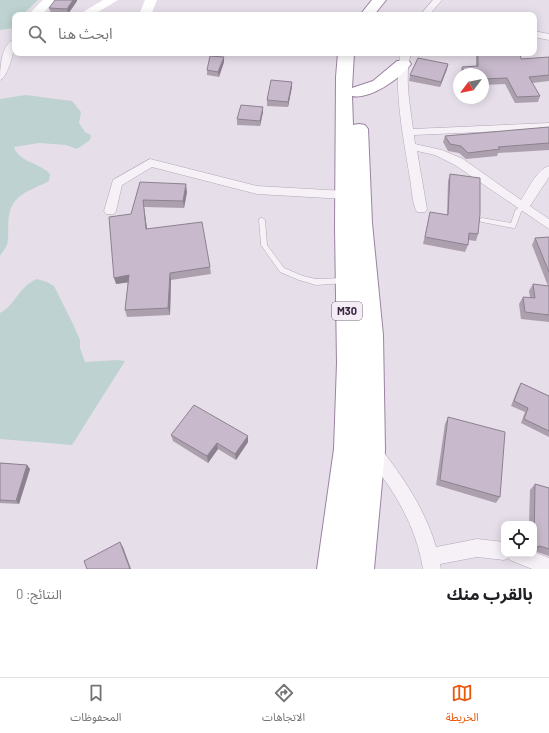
<!DOCTYPE html>
<html lang="ar">
<meta charset="utf-8">
<style>
body{margin:0;font-family:Barlow,"Noto Sans Arabic",sans-serif;background:#f6f6f6;color:#202124;direction:rtl}
.controls{position:absolute;right:12px;bottom:12px;display:grid;overflow:hidden;border-radius:8px;box-shadow:0 2px 10px #0003}
.controls button{width:36px;height:36px;display:grid;place-items:center;padding:0;border:0;border-bottom:1px solid #e0e0e0;background:#fff;color:#202124;font:20px sans-serif}
.compass{position:absolute;left:453px;top:68px;width:36px;height:36px;border-radius:50%;background:#fff;box-shadow:0 2px 10px #0003;rotate:238deg}
.list{margin:0;padding:0;list-style:none}
h2{display:flex;justify-content:space-between;align-items:center;height:52px;margin:0;padding:0 16px;font-size:17px}
h2 small{font-size:13px;font-weight:400;color:#757577}
.icon{flex:none;width:22px;height:22px;fill:none;stroke:currentColor;stroke-width:2;stroke-linecap:round;stroke-linejoin:round}
.map{position:relative;flex:none;width:549px;height:569px;overflow:hidden;direction:ltr}
.search{position:absolute;background:#fff;box-shadow:0 2px 10px #0003;left:12px;right:12px;top:12px;height:44px;display:flex;align-items:center;gap:10px;box-sizing:border-box;padding:0 14px;border-radius:8px;color:#757577;font-size:15px}
.sheet{height:108px;background:#fff}
nav{display:flex;justify-content:space-around;align-items:center;box-sizing:border-box;height:56px;border-top:1px solid #e0e0e0;background:#fff;font-size:11px;color:#757577}
nav a{display:grid;justify-items:center;gap:2px}
nav .on{color:#ea580c}
.map>svg:first-child{display:block}
</style>
<div class="map">
<svg width="549" height="569" viewBox="0 0 549 569">
<rect width="100%" height="100%" fill="#e6dee9"/>
<g fill="#bed3d1">
<polygon points="0,0 38,0 22,15 15,15 14,28 0,30"/>
<path d="M 26,95 L 72,101 L 81,112 L 79,123 L 85,132 L 91,135 L 90,140 L 77,149 L 66,145 L 39,143 L 14,147 C 18,162 41,163 50,174 L 49,181 C 38,187 24,191 16,200 C 6,211 9,226 8,239 C 8,246 3,251 0,256 L 0,99 Z"/>
<path d="M 37,279 L 47,282 L 54,286 L 73,324 L 80,340 L 80,348 L 85,362 L 117,360 L 125,361 L 72,445 L 0,439 L 0,313 C 15,306 18,287 37,279 Z"/>
</g>
<g fill="none" stroke-linecap="round" stroke-linejoin="round">
<g stroke="#b3a7b7" stroke-width="1">
<g id="lane">
<polygon points="521,205 523,205 526,207 521,212 515,228 513,228 482,222 479,220 482,218 511,223 515,211"/>
<polygon points="260,218 262,218 265,220 267,245 284,268 303,276 316,279 344,278 346,279 347,281 346,283 316,285 299,280 280,272 261,245 259,220"/>
</g>
</g>
<g stroke="#b3a7b7" stroke-width="1">
<g id="street">
<polygon points="433,0 442,0 429,15 420,15"/>
<polygon points="534,31 549,34 549,40 534,37"/>
<path d="M 15,39 C 15,48 8,78 0,80 C 0,68 1,43 15,39 Z"/>
<path d="M 401,53 L 411,53 C 404,77 410,104 413,129 L 549,123 L 549,129 L 414,135 L 415,144 L 442,150 L 463,159 L 521,200 C 528,190 536,170 549,166 L 549,177 L 530,206 L 549,219 L 549,229 L 455,165 L 435,155 L 417,151 L 427,209 L 425,212 L 417,212 C 412,203 412,189 410,179 C 405,145 392,86 401,53 Z"/>
<polygon points="150,159 257,186 345,191 351,195 345,199 257,194 152,167 122,185 116,211 114,214 106,214 104,211 113,180"/>
<path d="M 373,444 L 379,446 C 403,477 425,509 436,547 L 477,539 L 504,542 L 504,554 L 534,554 L 534,552 L 549,558 L 549,569 L 532,569 L 510,560 L 509,558 L 504,560 L 477,557 L 440,564 L 441,569 L 423,569 C 418,537 404,508 386,482 C 379,472 370,462 365,451 L 367,446 Z"/>
</g>
</g>
<g stroke="#9a84a0" stroke-width="2">
<g id="highway">
<polygon points="372,0 386,0 374,15 360,15"/>
<path d="M 338,53 L 354,53 L 352,88 L 373,81 L 397,61 L 409,61 L 411,64 C 401,78 370,100 352,96 L 353,125 L 359,124 L 365,125 L 368,129 L 372,223 L 383,335 L 385,450 L 374,569 L 317,569 L 334,449 L 337,363 L 335,227 L 336,77 Z"/>
</g>
</g>
<use href="#lane" fill="#f5f1f7" fill-rule="evenodd"/>
<use href="#street" fill="#f5f1f7" fill-rule="evenodd"/>
<g fill="#fff" fill-rule="evenodd">
<polygon points="43,0 56,0 41,15 28,15"/>
<polygon points="103,0 118,0 93,15 78,15"/>
<polygon points="145,0 157,0 151,15 139,15"/>
</g>
<use href="#highway" fill="#fff" fill-rule="evenodd"/>
</g>
<g fill="#aca0af">
<polygon points="77,1 68,14 51,13 49,8"/>
<polygon points="476,53 520,53 521,59 549,57 549,81 532,83 540,96 538,102 515,103 505,84 483,85 483,74 461,74 460,73 462,67 476,66"/>
<polygon points="224,62 219,77 207,75 207,70"/>
<polygon points="448,64 447,69 440,87 409,81 410,75"/>
<polygon points="292,82 292,87 288,107 267,106 267,100"/>
<polygon points="263,112 260,126 237,125 237,119"/>
<polygon points="549,127 549,150 498,153 497,156 466,159 459,153 448,151 443,142 445,136"/>
<polygon points="450,174 478,234 476,241 468,240 468,245 465,252 423,244 430,212 447,215 448,181"/>
<polygon points="140,182 187,192 184,208 144,207 147,229 210,267 211,274 171,280 170,315 127,317 125,310 128,282 116,284 131,214"/>
<polygon points="549,237 549,322 521,319 519,304 523,297 530,298 529,291 533,284 548,286 532,245 535,238"/>
<polygon points="521,383 549,396 549,437 521,423 525,412 511,406 518,388"/>
<polygon points="448,417 500,497 496,503 436,485 445,424"/>
<polygon points="171,435 248,436 248,442 236,460 218,449 208,463 173,441"/>
<polygon points="0,463 27,465 30,469 19,504 0,503"/>
<polygon points="535,484 549,488 549,556 534,551 534,524 529,524 530,490"/>
</g>
<g fill="#8c828f">
<polygon points="73,0 77,0 77,1 68,14 67,9"/>
<polygon points="224,57 224,62 219,77 218,72"/>
<polygon points="448,64 447,69 440,87 441,82"/>
<polygon points="292,82 292,87 288,107 288,102"/>
<polygon points="263,107 263,112 260,126 260,121"/>
<polygon points="186,184 187,192 184,208 183,201"/>
<polygon points="143,200 144,207 148,236 146,229"/>
<polygon points="170,273 171,280 170,315 168,308"/>
<polygon points="129,275 131,282 116,284 114,278"/>
<polygon points="248,436 248,442 236,460 235,454"/>
<polygon points="217,443 218,449 208,463 207,456"/>
<polygon points="27,465 30,469 19,504 16,501"/>
<polygon points="120,542 123,547 131,569 130,569"/>
<polygon points="540,546 535,551 534,551 534,548"/>
</g>
<g fill="#c8bacc" stroke="#8c828f">
<polygon points="55,0 73,0 67,9 49,8"/>
<polygon points="478,53 520,53 521,59 549,57 549,75 529,77 540,96 517,97 507,78 483,79 483,74 466,74 462,67 478,66"/>
<polygon points="210,56 224,57 218,72 207,70"/>
<polygon points="418,58 448,64 441,82 410,75"/>
<polygon points="271,80 292,82 288,102 267,100"/>
<polygon points="241,105 263,107 260,121 237,119"/>
<polygon points="549,127 549,143 498,147 500,149 468,153 461,146 450,144 445,136"/>
<polygon points="450,174 480,178 480,214 478,234 469,233 468,245 425,237 430,212 448,215"/>
<polygon points="140,182 186,184 183,201 143,200 146,229 202,222 210,267 170,273 168,308 125,310 129,275 114,278 109,217 131,214"/>
<polygon points="549,237 549,272 535,238"/>
<polygon points="533,284 549,286 549,315 525,312 523,297 535,298"/>
<polygon points="521,383 549,396 549,431 524,419 528,408 514,401"/>
<polygon points="194,405 248,436 235,454 217,443 207,456 171,435"/>
<polygon points="448,417 505,432 500,497 440,480"/>
<polygon points="0,463 27,465 16,501 0,500"/>
<polygon points="535,484 549,488 549,549 540,546 534,548"/>
<polygon points="120,542 130,569 87,569 84,561"/>
</g>
<g text-anchor="middle" stroke-width="3" stroke-linejoin="round" paint-order="stroke">
<rect fill="#f4edf6" stroke="#726277" stroke-width="1" x="332" y="302" width="30" height="18" rx="3"/>
<g font-size="11" font-weight="bold" fill="#3b2641">
<text x="347" y="315">M30</text>
</g>
</g>
</svg>
<div class="controls">
<button><svg class="icon" aria-label="locate" viewBox="0 0 24 24"><circle cx="12" cy="12" r="6"/><path d="M12 2v4M12 18v4M2 12h4M18 12h4"/></svg></button>
</div>
<svg class="compass" viewBox="-18 -18 36 36"><path d="M0-13l5 13h-10z" fill="#e53935"/><path d="M0 13l5-13h-10z" fill="#757577"/></svg>
<div class="search"><svg class="icon" aria-label="search" viewBox="0 0 24 24"><circle cx="10" cy="10" r="6"/><path d="M15 15l6 6"/></svg>ابحث هنا</div>
</div>
<section class="sheet">
<h2>بالقرب منك<small>النتائج: 0</small></h2>
<ul class="list">
</ul>
</section>
<nav>
<a class="on"><svg class="icon" aria-label="map" viewBox="0 0 24 24"><path d="M3 6l6-2 6 2 6-2v14l-6 2-6-2-6 2zM9 4v14M15 6v14"/></svg>الخريطة</a>
<a><svg class="icon" aria-label="directions" viewBox="0 0 24 24"><path d="M12 3l9 9-9 9-9-9zM9 14v-3h6M13 9l2 2-2 2"/></svg>الاتجاهات</a>
<a><svg class="icon" aria-label="saved" viewBox="0 0 24 24"><path d="M7 4h10v16l-5-4-5 4z"/></svg>المحفوظات</a>
</nav>
